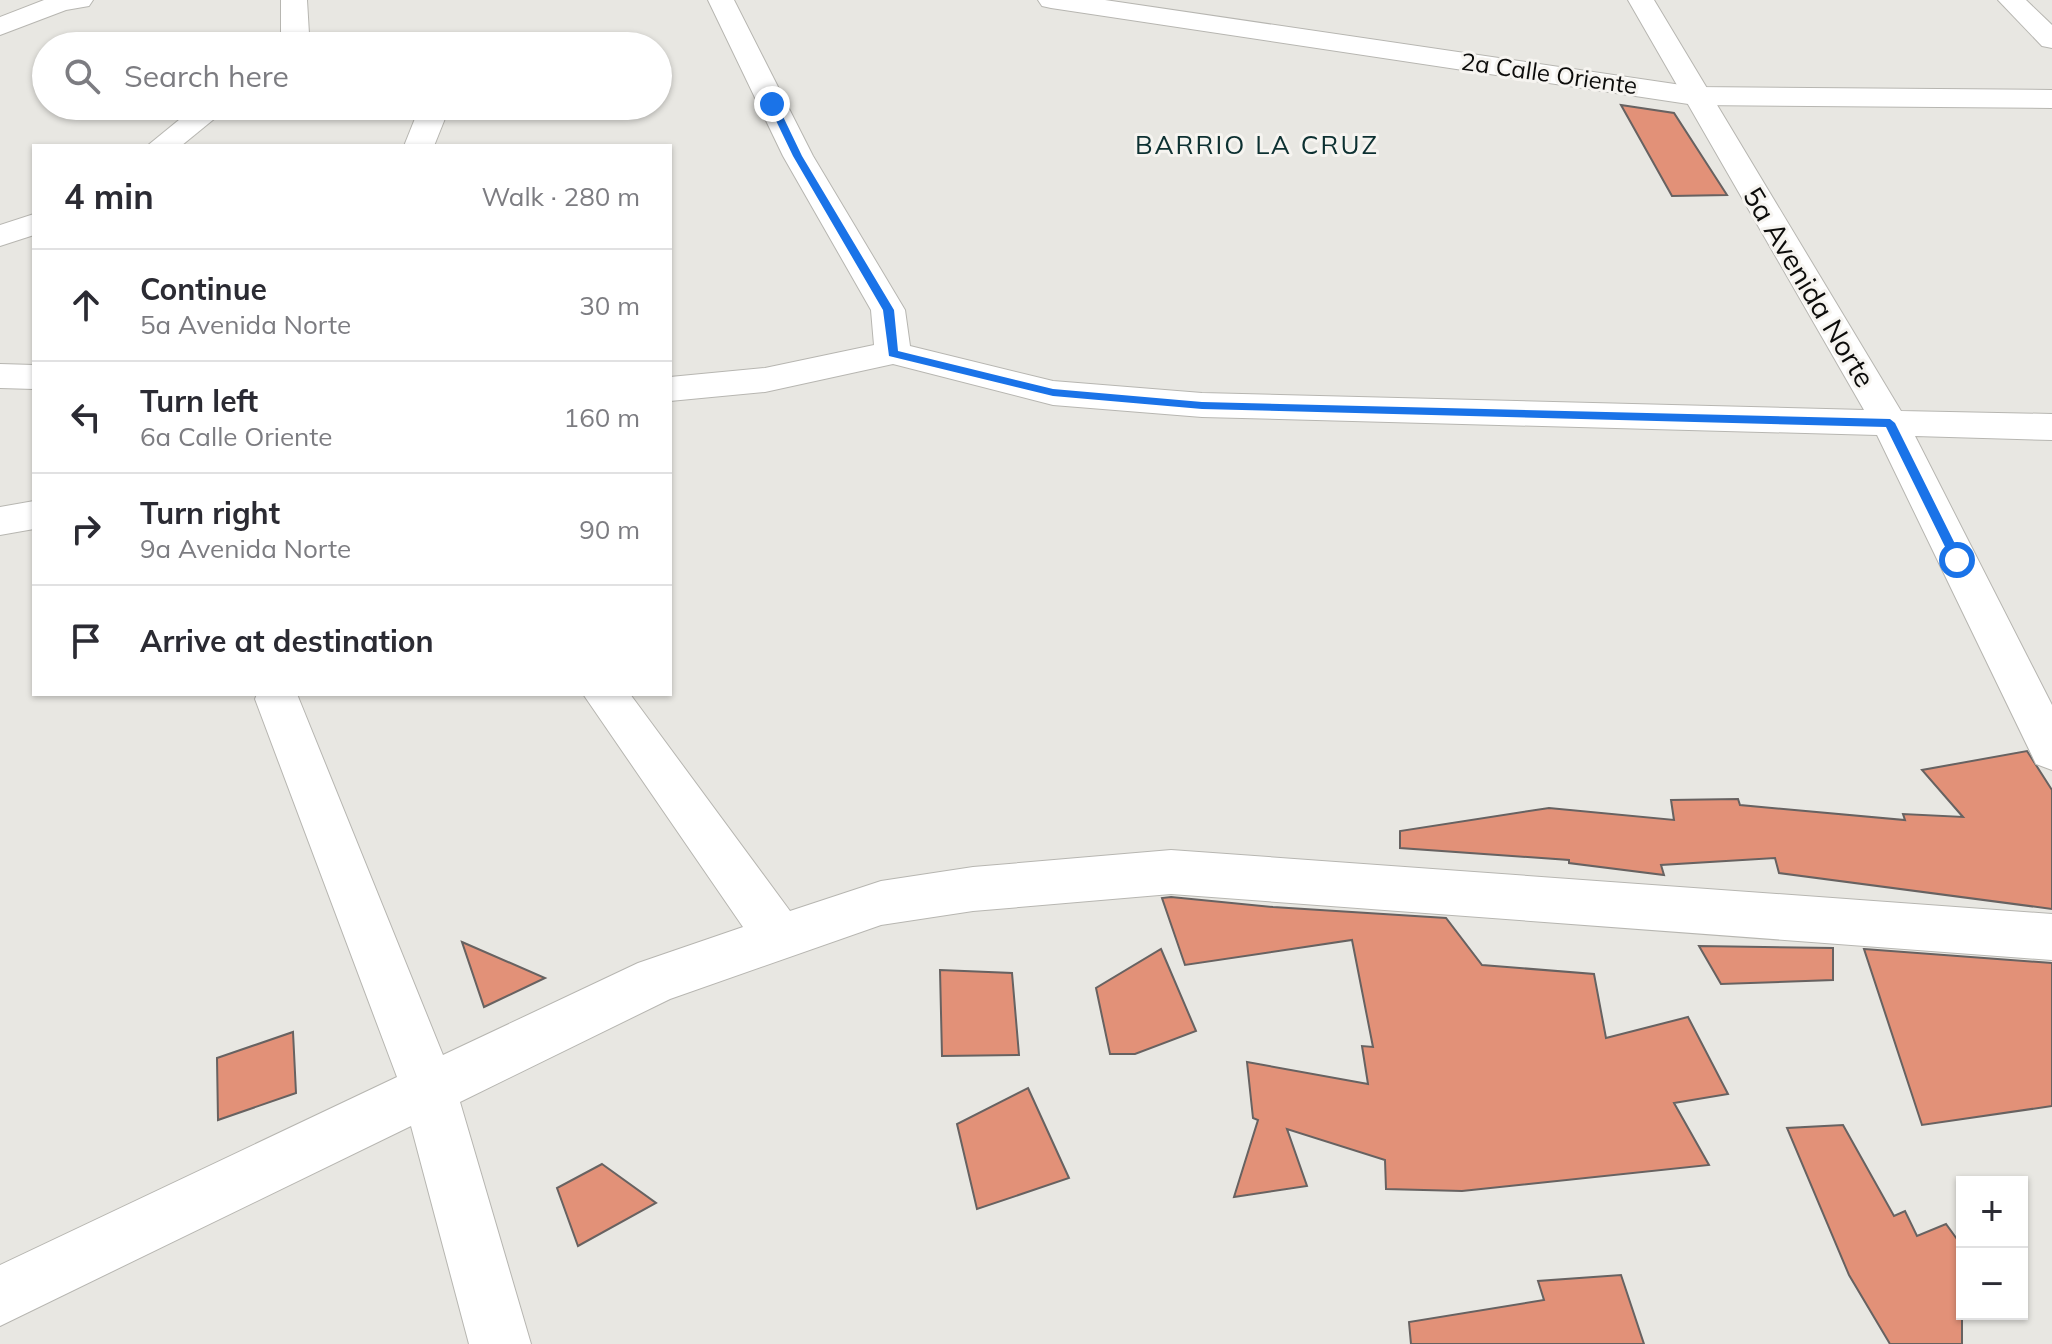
<!DOCTYPE html>
<meta charset="utf-8">
<style>
body{margin:0;font-family:Mulish,sans-serif;background:#f2f2f3;color:#2b2b33}
.controls{position:absolute;right:24px;bottom:24px;display:grid;overflow:hidden;border-radius:0px;box-shadow:0 2px 6px #0004}
.controls button{width:72px;height:72px;display:grid;place-items:center;padding:0;border:0;border-bottom:2px solid #e1e1e2;background:#fff;color:#2b2b33;font:40px sans-serif}
.stop{position:absolute;width:24px;height:24px;margin:-18px;border:6px solid #1a73e8;border-radius:50%;background:#fff}
.stop.end{background:#1a73e8;border-color:#fff;box-shadow:0 2px 8px #0008}
.list{margin:0;padding:0;list-style:none}
h2{display:flex;justify-content:space-between;align-items:center;height:104px;margin:0;padding:0 32px;font-size:34px}
h2 small{font-size:26px;font-weight:400;color:#7c7c81}
.list li{display:grid;grid-template-columns:52px 1fr auto;gap:24px;align-items:center;box-sizing:border-box;height:112px;padding:0 32px;border-top:2px solid #e1e1e2}
.list b{display:block;font-size:30px;white-space:nowrap}
.list p{margin:0;font-size:26px;white-space:nowrap;color:#7c7c81}
.list em{font-size:26px;font-style:normal;color:#7c7c81}
.icon{flex:none;width:44px;height:44px;fill:none;stroke:currentColor;stroke-width:2;stroke-linecap:round;stroke-linejoin:round}
.map{position:relative;flex:none;width:2052px;height:1344px;overflow:hidden}
.search{position:absolute;background:#fff;box-shadow:0 2px 6px #0004;left:32px;top:32px;width:640px;height:88px;display:flex;align-items:center;gap:20px;box-sizing:border-box;padding:0 28px;border-radius:44px;color:#7c7c81;font-size:30px}
.panel{position:absolute;background:#fff;box-shadow:0 2px 6px #0004;left:32px;top:144px;width:640px;height:552px;border-radius:0px}
.map>svg:first-child{display:block}
</style>
<div class="map">
<svg width="2052" height="1344" viewBox="0 0 2052 1344">
<rect width="100%" height="100%" fill="#e8e7e2"/>
<g fill="#e29178" stroke="#676261" stroke-width="2">
<polygon points="1621,105 1674,113 1727,195 1672,196"/>
<polygon points="2027,751 2052,790 2052,909 1779,873 1775,858 1661,865 1664,875 1569,863 1569,860 1400,848 1400,831 1549,808 1674,820 1671,800 1738,799 1740,805 1905,820 1903,814 1963,817 1922,770"/>
<polygon points="1171,897 1273,907 1446,918 1482,965 1594,974 1606,1038 1688,1017 1728,1094 1674,1103 1709,1165 1462,1191 1386,1189 1385,1160 1287,1129 1307,1186 1234,1197 1258,1120 1253,1118 1247,1062 1368,1084 1362,1046 1373,1047 1352,940 1185,965 1162,898"/>
<polygon points="462,942 545,978 484,1007"/>
<polygon points="1699,946 1833,948 1833,980 1721,984"/>
<polygon points="1161,949 1196,1031 1135,1054 1110,1054 1096,988"/>
<polygon points="1864,949 2052,963 2052,1106 1922,1125"/>
<polygon points="940,970 1012,973 1019,1055 942,1056"/>
<polygon points="293,1032 296,1093 218,1120 217,1058"/>
<polygon points="1028,1088 1069,1178 977,1209 957,1124"/>
<polygon points="1843,1125 1894,1216 1905,1211 1917,1236 1946,1224 1962,1246 1962,1344 1890,1344 1849,1275 1787,1128"/>
<polygon points="602,1164 656,1203 578,1246 557,1188"/>
<polygon points="1621,1275 1644,1344 1411,1344 1409,1322 1544,1300 1538,1281"/>
</g>
<g fill="none" stroke-linecap="round" stroke-linejoin="round">
<g stroke="#b7b6b1" stroke-width="2">
<g id="minor">
<polygon points="44,0 93,0 89,6 66,10 0,35 0,17"/>
<polygon points="281,0 307,0 309,34 301,46 273,46 281,34"/>
<polygon points="708,0 734,0 813,156 905,310 910,346 1053,381 1202,393 1864,410 1628,0 1654,0 1901,411 2052,414 2052,440 1915,436 2052,705 2052,770 2036,764 1877,435 1202,417 1053,405 893,364 765,392 670,401 670,377 765,368 874,345 871,310 783,156"/>
<polygon points="1998,0 2026,0 2052,25 2052,48 2042,46"/>
<polygon points="196,106 230,106 181,146 147,146"/>
<polygon points="420,106 450,106 434,146 404,146"/>
<polygon points="34,214 34,235 0,246 0,225"/>
<polygon points="0,364 34,365 34,389 0,388"/>
<polygon points="34,501 34,529 0,535 0,507"/>
<polygon points="257,694 297,694 299,699 443,1055 638,963 743,927 583,694 630,694 790,911 881,881 973,867 1171,850 2052,914 2052,960 1171,894 973,911 881,925 670,999 460,1102 531,1344 469,1344 411,1126 0,1326 0,1265 397,1077 255,699"/>
</g>
</g>
<g stroke="#b7b6b1" stroke-width="2">
<polygon id="major" points="1038,0 1105,0 1695,87 2052,90 2052,108 1695,105 1051,8 1042,6"/>
</g>
<use href="#minor" fill="#fff" fill-rule="evenodd"/>
<use href="#major" fill="#fff" fill-rule="evenodd"/>
</g>
<polygon fill="#1a73e8" points="772,101 777,104 802,156 894,310 898,351 1053,389 1202,402 1890,419 1895,423 1963,560 1961,563 1953,563 1886,427 1202,409 1053,396 889,356 883,310 793,156 768,104"/>
<g text-anchor="middle" stroke-width="6" stroke-linejoin="round" paint-order="stroke">
<g font-size="24" fill="#0c0c0b" stroke="#f6f4f0">
<text transform="translate(1549 74) rotate(8)" y="8">2a Calle Oriente</text>
</g>
<g font-size="26" letter-spacing="2" fill="#0c3031" stroke="#f6f4f0">
<text x="1257" y="154">BARRIO LA CRUZ</text>
</g>
<g font-size="28" fill="#0c0c0b" stroke="#f6f4f0">
<text transform="translate(1809 287) rotate(59)" y="10">5a Avenida Norte</text>
</g>
</g>
</svg>
<div class="controls">
<button>+</button>
<button>−</button>
</div>
<div class="stop" style="left:1957px;top:560px"></div>
<div class="stop end" style="left:772px;top:104px"></div>
<div class="search"><svg class="icon" aria-label="search" viewBox="0 0 24 24"><circle cx="10" cy="10" r="6"/><path d="M15 15l6 6"/></svg>Search here</div>
<section class="panel">
<h2>4 min<small>Walk · 280 m</small></h2>
<ul class="list">
<li><svg class="icon" aria-label="ahead" viewBox="0 0 24 24"><path d="M12 20V5M6 11l6-6 6 6"/></svg><div><b>Continue</b><p>5a Avenida Norte</p></div><em>30 m</em></li>
<li><svg class="icon" aria-label="left" viewBox="0 0 24 24"><path d="M17 20v-9H6M10 6l-5 5 5 5"/></svg><div><b>Turn left</b><p>6a Calle Oriente</p></div><em>160 m</em></li>
<li><svg class="icon" aria-label="right" viewBox="0 0 24 24"><path d="M7 20v-9h11M14 6l5 5-5 5"/></svg><div><b>Turn right</b><p>9a Avenida Norte</p></div><em>90 m</em></li>
<li><svg class="icon" aria-label="arrive" viewBox="0 0 24 24"><path d="M6 21V4h12l-3 4 3 4H6"/></svg><div><b>Arrive at destination</b></div></li>
</ul>
</section>
</div>
